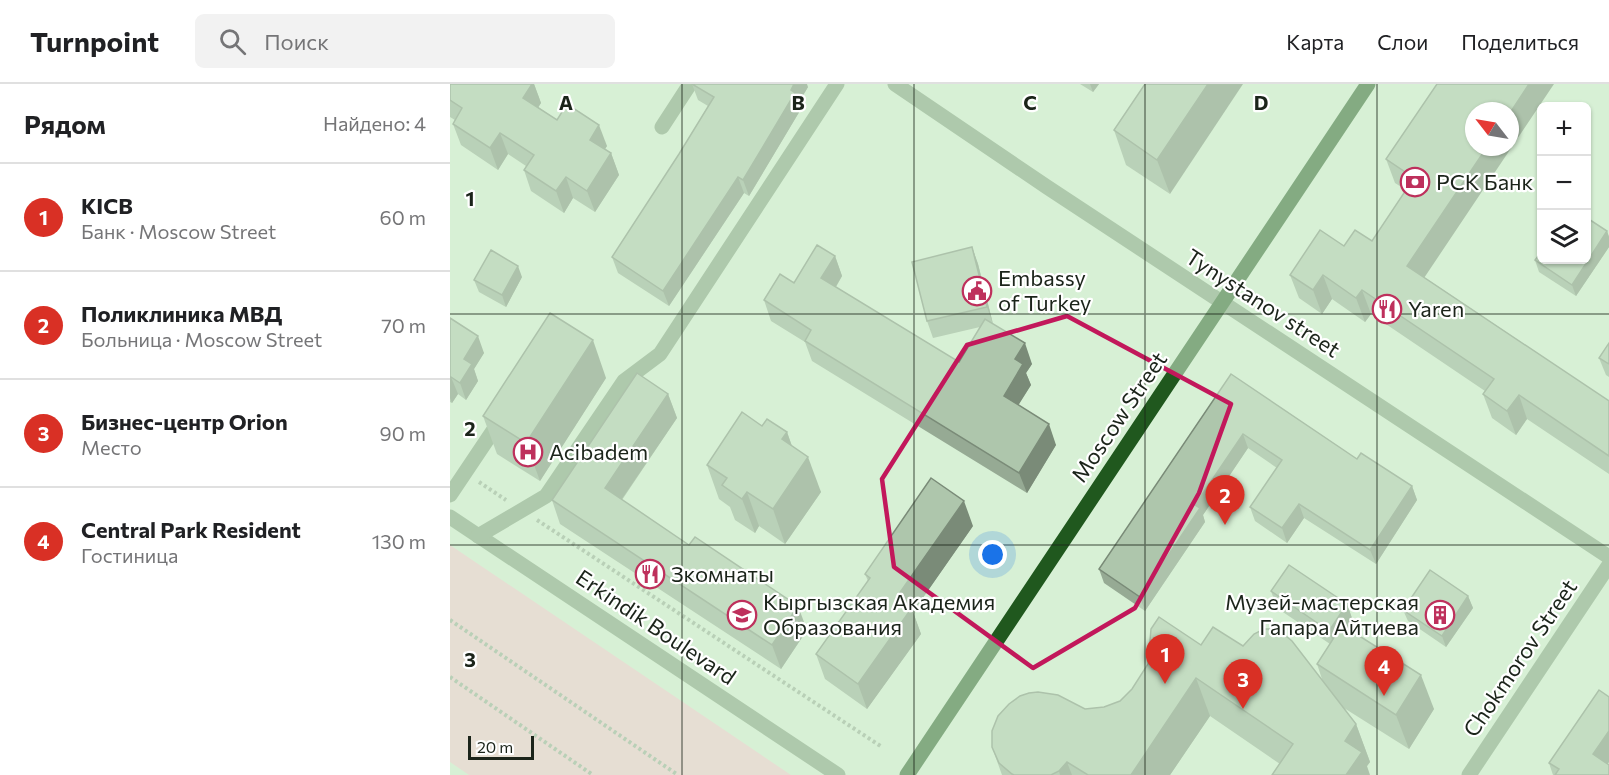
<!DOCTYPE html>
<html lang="ru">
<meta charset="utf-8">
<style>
body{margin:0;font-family:Commissioner,sans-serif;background:#f2f2f2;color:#202124}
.controls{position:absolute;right:18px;top:18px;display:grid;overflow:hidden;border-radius:9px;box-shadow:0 2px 4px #0004}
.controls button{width:54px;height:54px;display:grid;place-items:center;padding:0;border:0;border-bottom:2px solid #e0e0e0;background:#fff;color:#202124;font:30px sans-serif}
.compass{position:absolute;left:1015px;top:18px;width:54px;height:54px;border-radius:50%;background:#fff;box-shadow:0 2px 4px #0004;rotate:301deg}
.scale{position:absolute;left:18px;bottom:15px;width:66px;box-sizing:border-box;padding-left:6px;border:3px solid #1b241a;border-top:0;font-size:16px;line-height:21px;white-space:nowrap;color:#1b241a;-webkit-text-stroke:4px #fff;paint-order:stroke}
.you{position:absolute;left:543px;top:471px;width:21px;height:21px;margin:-15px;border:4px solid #fff;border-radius:50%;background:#1a73e8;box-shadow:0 0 0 9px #1a73e833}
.badge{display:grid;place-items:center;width:39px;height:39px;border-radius:50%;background:#d93025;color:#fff;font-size:20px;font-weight:700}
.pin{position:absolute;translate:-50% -50px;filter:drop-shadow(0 2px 3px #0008)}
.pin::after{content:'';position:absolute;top:32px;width:21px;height:18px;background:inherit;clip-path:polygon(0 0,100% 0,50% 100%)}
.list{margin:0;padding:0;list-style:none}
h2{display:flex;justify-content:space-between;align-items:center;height:78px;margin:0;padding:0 24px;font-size:26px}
h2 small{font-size:20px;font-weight:400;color:#757577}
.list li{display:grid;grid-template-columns:39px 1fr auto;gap:18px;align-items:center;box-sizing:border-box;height:108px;padding:0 24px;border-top:2px solid #e0e0e0}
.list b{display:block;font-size:22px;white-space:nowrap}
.list p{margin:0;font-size:20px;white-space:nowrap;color:#757577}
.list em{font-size:20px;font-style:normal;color:#757577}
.icon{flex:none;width:33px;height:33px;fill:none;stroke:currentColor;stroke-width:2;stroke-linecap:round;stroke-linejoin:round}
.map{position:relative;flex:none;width:1159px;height:691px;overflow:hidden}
header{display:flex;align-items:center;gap:36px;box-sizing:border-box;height:84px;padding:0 30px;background:#fff;border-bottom:2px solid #e0e0e0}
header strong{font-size:28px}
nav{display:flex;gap:33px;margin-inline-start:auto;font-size:21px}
.search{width:420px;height:54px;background:#f2f2f2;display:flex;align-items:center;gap:15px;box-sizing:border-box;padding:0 21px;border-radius:9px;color:#757577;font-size:22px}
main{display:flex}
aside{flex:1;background:#fff}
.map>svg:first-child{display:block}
</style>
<header>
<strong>Turnpoint</strong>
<div class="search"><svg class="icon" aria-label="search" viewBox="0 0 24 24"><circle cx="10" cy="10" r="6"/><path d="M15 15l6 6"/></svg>Поиск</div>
<nav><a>Карта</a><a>Слои</a><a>Поделиться</a></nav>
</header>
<main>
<aside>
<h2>Рядом<small>Найдено: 4</small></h2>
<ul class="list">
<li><span class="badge">1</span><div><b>KICB</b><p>Банк · Moscow Street</p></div><em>60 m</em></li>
<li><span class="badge">2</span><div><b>Поликлиника МВД</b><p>Больница · Moscow Street</p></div><em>70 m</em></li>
<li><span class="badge">3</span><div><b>Бизнес-центр Orion</b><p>Место</p></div><em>90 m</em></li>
<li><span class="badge">4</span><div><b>Central Park Resident</b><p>Гостиница</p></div><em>130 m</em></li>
</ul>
</aside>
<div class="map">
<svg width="1159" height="691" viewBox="0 0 1159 691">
<rect width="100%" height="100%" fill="#d7f0d5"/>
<polygon fill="#f9c7d0" points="0,461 341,691 19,691 0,678"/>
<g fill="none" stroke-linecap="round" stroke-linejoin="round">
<g stroke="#94a893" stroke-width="4" stroke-dasharray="3 3" stroke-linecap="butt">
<polyline points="29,398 56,416"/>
<polyline points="87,436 432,663"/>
<polyline points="0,536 228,691"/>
<polyline points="0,593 143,691"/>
</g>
<g stroke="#7d997a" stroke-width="15">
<polyline points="445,0 597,103 1159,473"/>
<polyline points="212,43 240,0"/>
<polyline points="0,411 51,335"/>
<polyline points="0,433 388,691"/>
<polyline points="28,452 96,412 174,297 210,270 387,0"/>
<polyline points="1019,691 1159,481"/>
</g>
<polyline stroke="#20581e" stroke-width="15" points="457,691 918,0"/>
</g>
<g fill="#96aa94">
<polygon points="0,0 84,0 91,19 88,23 107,36 157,62 155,65 161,69 169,91 145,128 123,114 114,129 81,107 74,86 76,82 58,70 48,86 11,61 3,40 5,36 0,33"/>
<polygon points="242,0 358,3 349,18 351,25 299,112 294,109 219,222 168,189 162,173 229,70 258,22 248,16"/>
<polygon points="630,0 649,0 643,8"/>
<polygon points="695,0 720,110 676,81 664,46"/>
<polygon points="987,0 974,193 1159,317 1159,390 1077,335 1066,351 1042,334 1033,310 1035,307 921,230 915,238 882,215 872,230 849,214 840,191 894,162 922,157 956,106 945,99 936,75"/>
<polygon points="1157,147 1159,153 1159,163 1126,212 1089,188 1085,176"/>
<polygon points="522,163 528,180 543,240 582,280 576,289 581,301 568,321 606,361 577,409 362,277 355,258 321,237 314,216 385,172 392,192 386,203 509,278 530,243 483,254 477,237"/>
<polygon points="72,193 56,223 29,208 24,196"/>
<polygon points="0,234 34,269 24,285 28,297 16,316 8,310 2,319 0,318"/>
<polygon points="1159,259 1159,293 1156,291 1149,274"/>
<polygon points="781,290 907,375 962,402 967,416 926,480 854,434 837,459 805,437 800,423 827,384 798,364 753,431 755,438 695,527 654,499 649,485"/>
<polygon points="156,294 90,397 47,370 33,332"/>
<polygon points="218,310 227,334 172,416 357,546 331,585 110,440 102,416"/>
<polygon points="312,342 337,348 342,362 371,408 335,460 309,442 305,449 285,436 280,423 269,415 257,381"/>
<polygon points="523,442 463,528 471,550 417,625 375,595 366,570 418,497 415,490"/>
<polygon points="821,507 897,520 903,537 898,545 984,625 959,665 894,624 906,640 920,678 917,682 830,680 760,632 720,691 552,691 542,663 635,625 654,623 670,617 751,561 793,562 873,598 867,580 880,560 827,524"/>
<polygon points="1018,512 1023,524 996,563 958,537 953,526"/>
<polygon points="1159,613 1159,678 1157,680 1159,691 1103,691 1099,679"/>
</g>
<g fill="#7a8b78">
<polygon points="82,0 84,0 91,19 81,35 73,14"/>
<polygon points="344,0 357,0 358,3 349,18 351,25 299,112 293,96"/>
<polygon points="640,0 649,0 643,8"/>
<polygon points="758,0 793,0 720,110 707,76"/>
<polygon points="1079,0 1104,0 966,206 957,182 1037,63 1060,63 1060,29"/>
<polygon points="149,41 157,62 147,77 140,56"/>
<polygon points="50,49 58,70 48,86 40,64"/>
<polygon points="161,69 169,91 145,128 137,107"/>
<polygon points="116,93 123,114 114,129 106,107"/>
<polygon points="288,93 294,109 219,222 213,207"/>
<polygon points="1157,147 1159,153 1159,163 1126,212 1122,201"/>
<polygon points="522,163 528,180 543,240 537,223"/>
<polygon points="385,172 392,192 379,214 371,194"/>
<polygon points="68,182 72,193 56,223 52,211"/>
<polygon points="873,191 882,215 872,230 863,206"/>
<polygon points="912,206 921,230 915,238 906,214"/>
<polygon points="28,252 34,269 24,285 28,297 16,316 10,299 14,275"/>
<polygon points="143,256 156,294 90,397 76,359"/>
<polygon points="575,259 582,280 576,289 581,301 561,333 554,312 565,275"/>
<polygon points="1,293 8,310 2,319 0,314 0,295"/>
<polygon points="218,310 227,334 163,428 155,404"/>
<polygon points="1069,311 1077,335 1066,351 1057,327"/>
<polygon points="599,340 606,361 577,409 569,389"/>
<polygon points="337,348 349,383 332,355"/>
<polygon points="793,350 798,364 753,431 755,438 695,527 690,513 745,421"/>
<polygon points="358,373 371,408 335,460 323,425"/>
<polygon points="962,402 967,416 926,480 920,466"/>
<polygon points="297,408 309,442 305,449 292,415"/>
<polygon points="514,417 523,442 463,528 471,550 417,625 408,600 446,514"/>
<polygon points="849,420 854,434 837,459 832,444"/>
<polygon points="1018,512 1023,524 996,563 992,552"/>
<polygon points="897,520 903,537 885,564 879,547"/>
<polygon points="348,522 357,546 331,585 322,561"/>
<polygon points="971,591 984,625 959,665 946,631"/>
<polygon points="746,594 760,632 720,691 681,691"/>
<polygon points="906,640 920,678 917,682 920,691 896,691 895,657"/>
<polygon points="1159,647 1159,678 1150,690 1143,670"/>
<polygon points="617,678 622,691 610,691 609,687"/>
</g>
<g fill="#aec6ac" stroke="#7a8b78" stroke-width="1.5">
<polygon points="0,0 82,0 73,14 107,36 117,20 149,41 140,56 161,69 137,107 116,93 106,107 74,86 84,71 50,49 40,64 3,40 12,24 0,16"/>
<polygon points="242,0 344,0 341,6 345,9 293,96 288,93 213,207 162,173 229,70 264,13"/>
<polygon points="695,0 758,0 707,76 664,46"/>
<polygon points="987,0 1079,0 1060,29 1060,27 1024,27 1024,63 1037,63 957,182 1159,317 1159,372 1069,311 1057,327 1033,310 1044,295 912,206 906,214 873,191 863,206 840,191 870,146 894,162 905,146 922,157 964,94 936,75"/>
<polygon points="1137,134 1157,147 1122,201 1085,176 1092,167 1092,176 1137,176"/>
<polygon points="367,161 385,172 371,194 509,278 535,235 575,259 565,275 573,280 554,312 599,340 569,389 355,257 361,246 314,216 330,190 344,199"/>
<polygon points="522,163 537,223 477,237 462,178"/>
<polygon points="41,166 68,182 52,211 24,196"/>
<polygon points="100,229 143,256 76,359 33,332"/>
<polygon points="0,234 28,252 14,275 22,280 10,299 1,293 0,295"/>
<polygon points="1159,259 1159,280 1149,274"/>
<polygon points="187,289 218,310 155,404 239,461 245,453 348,522 322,561 102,416"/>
<polygon points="781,290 907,375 911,369 962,402 920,466 849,420 832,444 800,423 832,376 793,350 745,421 750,424 690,513 649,485"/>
<polygon points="292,328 312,342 317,335 337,348 332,355 358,373 323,425 297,408 292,415 272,401 277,394 257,381"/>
<polygon points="481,394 514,417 446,514 461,525 408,600 366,570 420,494 415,490"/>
<polygon points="839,481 897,520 879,547 821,507"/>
<polygon points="980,486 1018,512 992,552 953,526"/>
<polygon points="709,533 751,561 763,543 793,562 804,550 814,545 824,545 832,549 842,557 906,640 895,657 912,668 896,691 822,691 843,660 746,594 681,691 638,691 617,678 609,687 601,691 564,691 562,690 549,679 542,663 542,647 548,632 559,620 570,612 579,609 588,608 608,611 635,625 654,623 670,617 682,605 698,580 701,545"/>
<polygon points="892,541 971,591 946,631 867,580"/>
<polygon points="1149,606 1159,613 1159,647 1143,670 1159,681 1159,691 1105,691 1109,685 1099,679"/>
</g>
<path d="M0 0H1159V691H0ZM 617,232 L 781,320 L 749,409 L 685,524 L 583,584 L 444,483 L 432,395 L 517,261 Z" fill="#d7f0d5" fill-opacity=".55" fill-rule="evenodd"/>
<path fill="none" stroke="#c2185b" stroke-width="4.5" stroke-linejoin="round" d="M 617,232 L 781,320 L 749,409 L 685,524 L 583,584 L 444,483 L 432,395 L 517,261 Z"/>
<path fill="none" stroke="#1b241a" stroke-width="1.5" stroke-opacity="0.55" d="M 232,0 L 232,691M 464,0 L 464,691M 695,0 L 695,691M 927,0 L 927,691M 0,230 L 1159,230M 0,461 L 1159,461"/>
<defs>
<g id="bank-ring" transform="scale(1.5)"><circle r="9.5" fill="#fff" stroke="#be305c" stroke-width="1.5"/><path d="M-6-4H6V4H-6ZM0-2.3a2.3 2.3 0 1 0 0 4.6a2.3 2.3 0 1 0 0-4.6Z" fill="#be305c"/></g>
<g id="civic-ring" transform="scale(1.5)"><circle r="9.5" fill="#fff" stroke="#be305c" stroke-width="1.5"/><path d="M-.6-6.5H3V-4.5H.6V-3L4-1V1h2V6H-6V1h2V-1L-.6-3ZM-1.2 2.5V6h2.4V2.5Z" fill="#be305c"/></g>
<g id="restaurant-ring" transform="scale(1.5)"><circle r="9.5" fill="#fff" stroke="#be305c" stroke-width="1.5"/><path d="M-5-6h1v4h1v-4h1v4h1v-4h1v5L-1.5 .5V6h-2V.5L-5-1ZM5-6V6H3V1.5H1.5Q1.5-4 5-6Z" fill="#be305c"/></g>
<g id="hospital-ring" transform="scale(1.5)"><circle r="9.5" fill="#fff" stroke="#be305c" stroke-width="1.5"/><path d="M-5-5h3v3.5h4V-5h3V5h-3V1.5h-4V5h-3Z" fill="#be305c"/></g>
<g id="university-ring" transform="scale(1.5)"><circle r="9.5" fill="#fff" stroke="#be305c" stroke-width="1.5"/><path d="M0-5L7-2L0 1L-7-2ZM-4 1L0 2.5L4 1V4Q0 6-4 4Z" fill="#be305c"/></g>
<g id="building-ring" transform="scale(1.5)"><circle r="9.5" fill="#fff" stroke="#be305c" stroke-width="1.5"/><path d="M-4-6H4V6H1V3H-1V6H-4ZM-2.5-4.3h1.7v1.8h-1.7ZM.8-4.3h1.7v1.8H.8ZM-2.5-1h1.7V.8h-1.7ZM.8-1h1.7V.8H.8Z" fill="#be305c"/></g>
</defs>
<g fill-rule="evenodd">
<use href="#bank-ring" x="965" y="98"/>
<use href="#civic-ring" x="527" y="207"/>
<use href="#restaurant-ring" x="937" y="225"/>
<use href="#hospital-ring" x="78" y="368"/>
<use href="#restaurant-ring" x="200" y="490"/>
<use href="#university-ring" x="292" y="531"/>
<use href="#building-ring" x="990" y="531"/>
</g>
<g text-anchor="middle" stroke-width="4.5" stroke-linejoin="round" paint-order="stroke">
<g font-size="22" fill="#1b241a" stroke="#fff" text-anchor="start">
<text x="986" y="106">РСК Банк</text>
<text x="548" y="202">Embassy<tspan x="548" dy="25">of Turkey</tspan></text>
<text x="958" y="233">Yaren</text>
<text x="99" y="376">Acibadem</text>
<text x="221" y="498">Зкомнаты</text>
<text x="313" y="526">Кыргызская Академия<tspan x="313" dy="25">Образования</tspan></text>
<text x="969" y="526" text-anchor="end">Музей-мастерская<tspan x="969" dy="25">Гапара Айтиева</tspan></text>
</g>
<g font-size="22" fill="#1b241a" stroke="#fff">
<text transform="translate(813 219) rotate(33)" y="8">Tynystanov street</text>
<text transform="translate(669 333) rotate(-56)" y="8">Moscow Street</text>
<text transform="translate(206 543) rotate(34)" y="8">Erkindik Boulevard</text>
<text transform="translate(1070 574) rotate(-56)" y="8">Chokmorov Street</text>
</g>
</g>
<g font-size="20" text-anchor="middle" font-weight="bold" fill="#1b241a" stroke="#fff" stroke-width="4.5" stroke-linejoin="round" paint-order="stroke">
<text x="116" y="26">A</text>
<text x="348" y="26">B</text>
<text x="580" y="26">C</text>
<text x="811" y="26">D</text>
<text x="20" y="122">1</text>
<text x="20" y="352">2</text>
<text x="20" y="583">3</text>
</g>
</svg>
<div class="controls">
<button>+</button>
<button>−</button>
<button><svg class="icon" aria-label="layers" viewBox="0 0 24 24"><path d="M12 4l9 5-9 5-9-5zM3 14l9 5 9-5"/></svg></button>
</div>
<svg class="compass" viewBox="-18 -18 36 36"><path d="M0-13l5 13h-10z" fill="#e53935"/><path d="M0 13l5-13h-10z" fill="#757577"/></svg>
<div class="scale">20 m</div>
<div class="you"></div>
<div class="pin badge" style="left:715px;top:600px">1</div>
<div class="pin badge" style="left:775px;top:441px">2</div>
<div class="pin badge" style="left:793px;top:625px">3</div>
<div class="pin badge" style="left:934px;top:612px">4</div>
</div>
</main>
